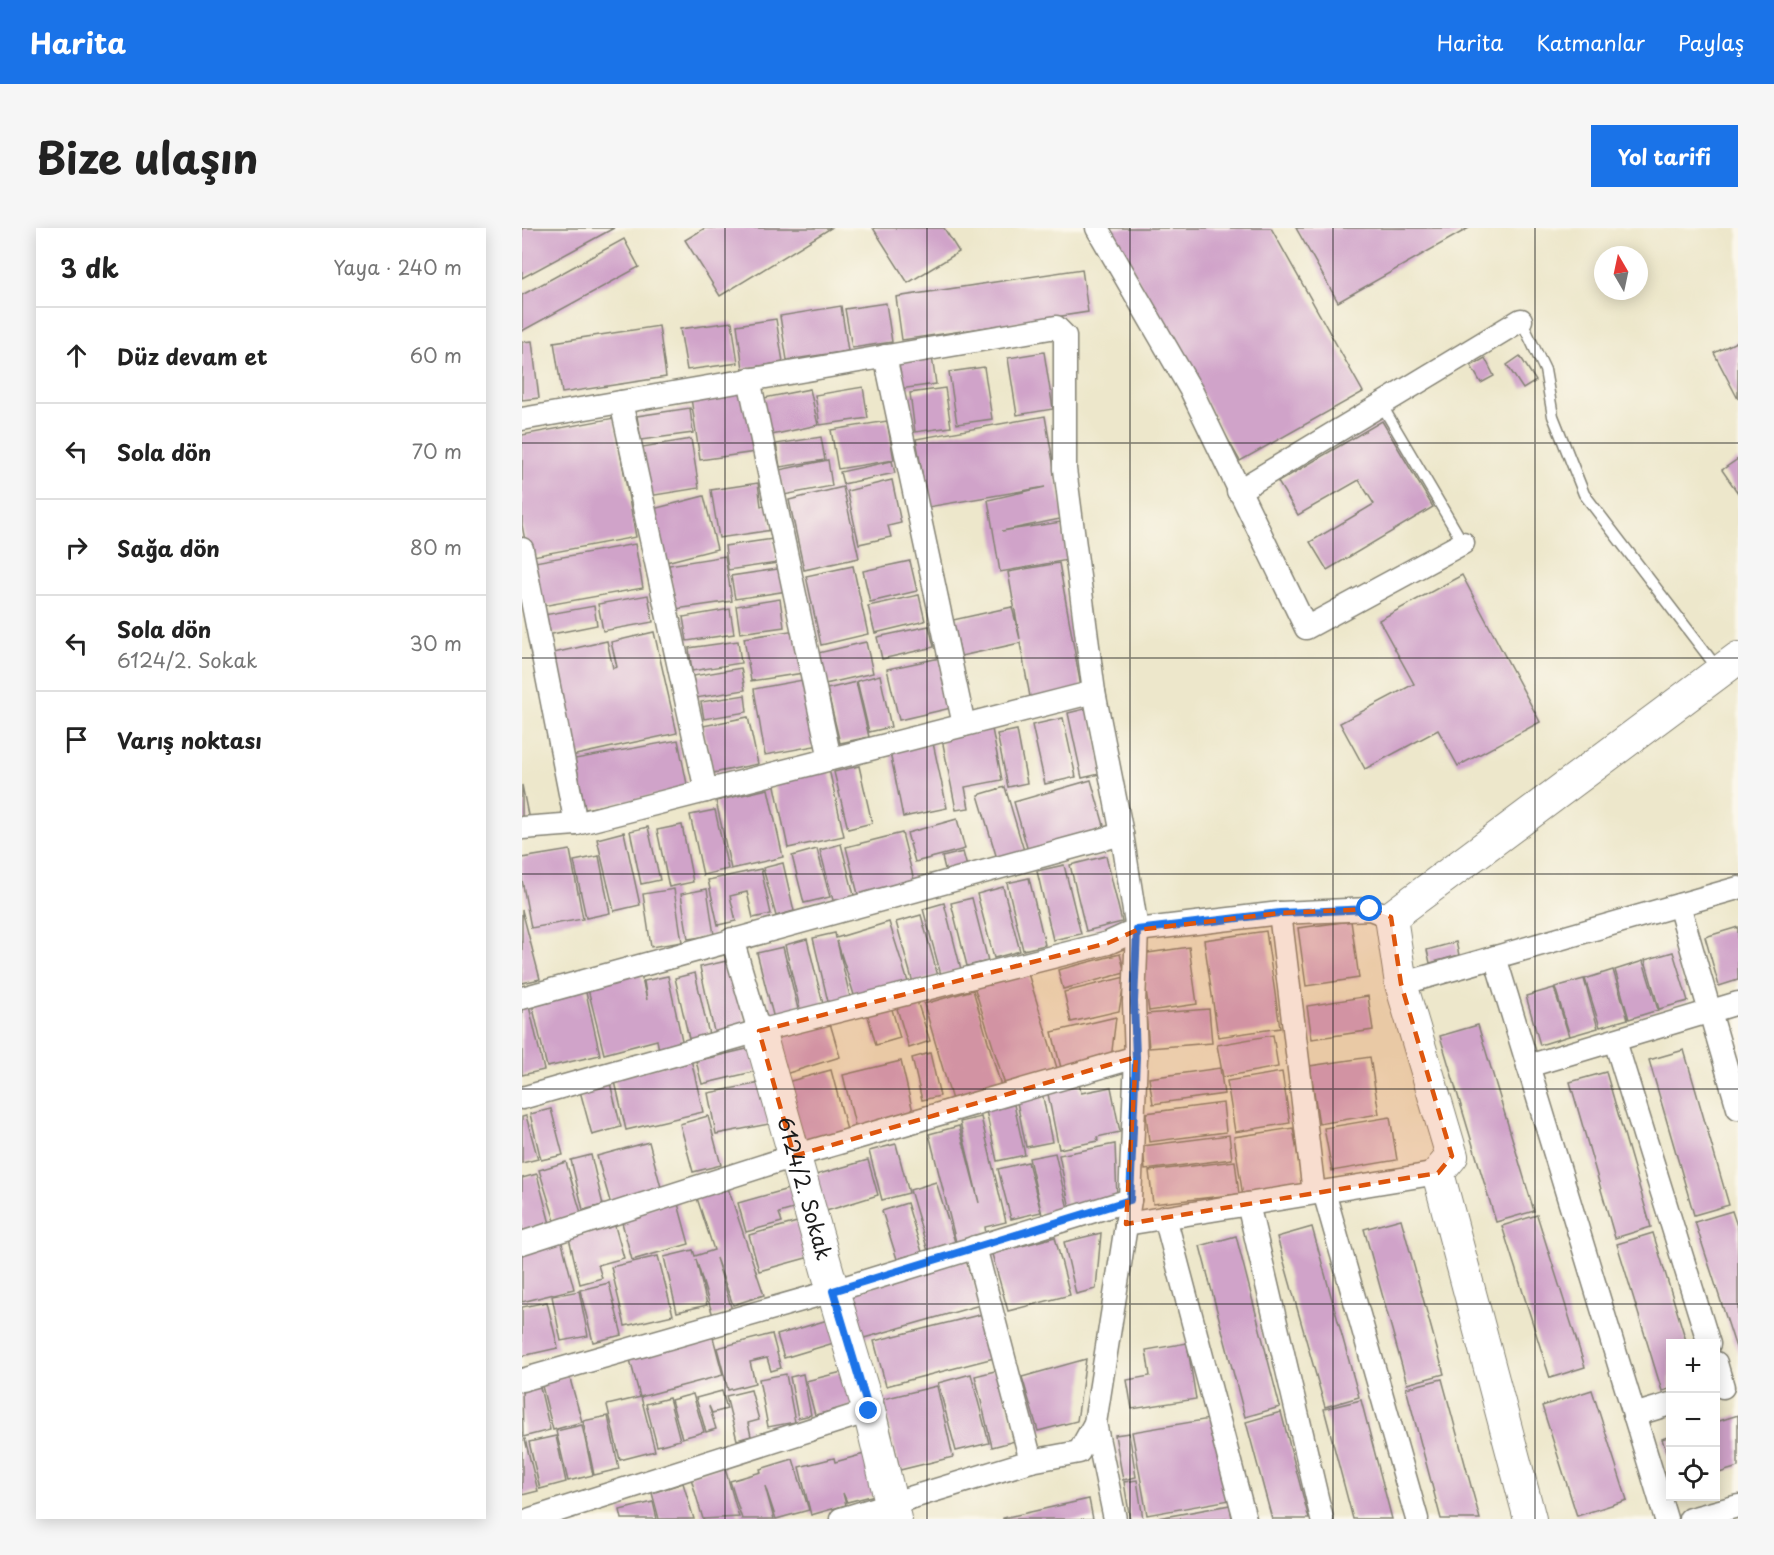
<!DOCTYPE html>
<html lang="tr">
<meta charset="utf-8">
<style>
body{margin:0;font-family:"Playpen Sans",sans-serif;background:#f6f6f6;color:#222}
.controls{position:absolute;right:18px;bottom:18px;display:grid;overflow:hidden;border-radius:0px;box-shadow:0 3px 15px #0003}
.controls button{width:54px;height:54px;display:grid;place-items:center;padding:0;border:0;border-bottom:2px solid #e0e0e0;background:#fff;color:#222;font:30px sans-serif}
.compass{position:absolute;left:1072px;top:18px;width:54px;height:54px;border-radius:50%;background:#fff;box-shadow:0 3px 15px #0003;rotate:351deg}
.stop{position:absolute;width:18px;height:18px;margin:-14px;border:4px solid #1a73e8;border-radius:50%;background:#fff}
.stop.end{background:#1a73e8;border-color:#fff;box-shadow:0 2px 6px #0008}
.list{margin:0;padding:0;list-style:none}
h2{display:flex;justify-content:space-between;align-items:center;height:78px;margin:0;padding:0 24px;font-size:26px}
h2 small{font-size:20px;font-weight:400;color:#767676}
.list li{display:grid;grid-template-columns:39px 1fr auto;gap:18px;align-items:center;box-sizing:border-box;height:96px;padding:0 24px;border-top:2px solid #e0e0e0}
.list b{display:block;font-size:22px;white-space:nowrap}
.list p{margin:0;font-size:20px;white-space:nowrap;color:#767676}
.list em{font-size:20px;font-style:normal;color:#767676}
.icon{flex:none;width:33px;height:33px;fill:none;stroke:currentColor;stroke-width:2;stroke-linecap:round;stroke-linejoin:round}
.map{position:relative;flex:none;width:1216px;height:1291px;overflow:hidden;border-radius:0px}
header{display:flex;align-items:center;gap:36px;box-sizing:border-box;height:84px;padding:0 30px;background:#1a73e8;color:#fff}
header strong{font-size:28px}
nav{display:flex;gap:33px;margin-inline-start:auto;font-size:21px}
.intro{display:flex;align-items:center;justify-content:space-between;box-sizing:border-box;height:144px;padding:0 36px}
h1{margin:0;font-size:42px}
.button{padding:15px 27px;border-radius:0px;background:#1a73e8;color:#fff;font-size:21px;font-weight:700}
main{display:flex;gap:36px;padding:0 36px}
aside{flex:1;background:#fff;border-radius:0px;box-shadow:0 3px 15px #0003}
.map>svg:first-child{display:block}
</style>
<header>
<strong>Harita</strong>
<nav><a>Harita</a><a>Katmanlar</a><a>Paylaş</a></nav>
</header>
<div class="intro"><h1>Bize ulaşın</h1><a class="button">Yol tarifi</a></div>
<main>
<aside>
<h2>3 dk<small>Yaya · 240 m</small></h2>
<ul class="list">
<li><svg class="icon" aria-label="ahead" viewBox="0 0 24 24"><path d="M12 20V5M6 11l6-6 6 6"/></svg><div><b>Düz devam et</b></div><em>60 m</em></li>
<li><svg class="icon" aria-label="left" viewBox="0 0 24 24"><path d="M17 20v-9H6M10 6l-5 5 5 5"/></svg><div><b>Sola dön</b></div><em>70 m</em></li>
<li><svg class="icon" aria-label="right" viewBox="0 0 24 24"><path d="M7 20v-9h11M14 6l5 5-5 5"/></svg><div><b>Sağa dön</b></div><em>80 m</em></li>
<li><svg class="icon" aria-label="left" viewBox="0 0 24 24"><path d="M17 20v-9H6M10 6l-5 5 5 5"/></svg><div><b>Sola dön</b><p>6124/2. Sokak</p></div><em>30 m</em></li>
<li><svg class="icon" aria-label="arrive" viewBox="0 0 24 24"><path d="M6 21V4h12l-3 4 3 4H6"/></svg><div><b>Varış noktası</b></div></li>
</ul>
</aside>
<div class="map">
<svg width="1216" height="1291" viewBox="0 0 1216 1291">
<rect width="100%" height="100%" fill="#fbf7ec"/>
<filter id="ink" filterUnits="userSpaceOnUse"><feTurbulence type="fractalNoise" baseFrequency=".0167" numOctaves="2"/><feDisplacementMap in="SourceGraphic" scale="12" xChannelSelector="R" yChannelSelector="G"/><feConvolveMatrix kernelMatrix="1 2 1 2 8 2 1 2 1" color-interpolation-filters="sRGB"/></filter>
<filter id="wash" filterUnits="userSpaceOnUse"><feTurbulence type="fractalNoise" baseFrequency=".008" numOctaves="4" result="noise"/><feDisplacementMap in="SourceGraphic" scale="24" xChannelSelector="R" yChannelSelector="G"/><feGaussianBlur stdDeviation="1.35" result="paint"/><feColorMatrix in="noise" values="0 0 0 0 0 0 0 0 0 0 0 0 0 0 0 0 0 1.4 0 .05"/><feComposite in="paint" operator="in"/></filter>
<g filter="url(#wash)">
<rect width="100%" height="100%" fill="#ede7cb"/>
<g id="blocks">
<g fill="#d0a3c9">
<polygon points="0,0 92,0 0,50"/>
<polygon points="183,0 309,0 198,68 163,12"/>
<polygon points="351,0 422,0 437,24 386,55"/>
<polygon points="587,0 749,0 841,164 718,233"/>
<polygon points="774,0 947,0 816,74"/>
<polygon points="102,11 117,39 0,103 0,67"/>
<polygon points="560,41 566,84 380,112 374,69"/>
<polygon points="364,75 370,114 330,120 323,81"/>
<polygon points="319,78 326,123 265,132 258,88"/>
<polygon points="254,91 261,134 221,141 215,97"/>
<polygon points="210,94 216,135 165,142 158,101"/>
<polygon points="137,98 144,149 40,165 32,114"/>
<polygon points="10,113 17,170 0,172 0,114"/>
<polygon points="1216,113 1216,171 1192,125"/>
<polygon points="522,124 531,181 495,187 486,130"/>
<polygon points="998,128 1014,153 1001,161 985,137"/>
<polygon points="410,129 414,156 378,161 374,134"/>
<polygon points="963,130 972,148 959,155 949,138"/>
<polygon points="462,139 470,191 435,196 427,144"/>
<polygon points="341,159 346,190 298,197 293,167"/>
<polygon points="423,160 429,199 393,204 388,165"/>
<polygon points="288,161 296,197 245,208 237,171"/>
<polygon points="224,162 233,224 178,232 169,170"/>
<polygon points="168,180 171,205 119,212 115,188"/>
<polygon points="523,188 535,257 543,290 480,303 539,294 546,332 478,344 466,272 523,259 406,279 394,211"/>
<polygon points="92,190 114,309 6,329 0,297 0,207"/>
<polygon points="365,193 372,232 316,241 309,202"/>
<polygon points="860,193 911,279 805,342 788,314 852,276 837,252 776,287 756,254"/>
<polygon points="299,209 303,232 258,239 254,216"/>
<polygon points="169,211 177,260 127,268 120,219"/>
<polygon points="1216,231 1216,265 1200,242"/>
<polygon points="306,232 310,258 262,267 257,242"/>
<polygon points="370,233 373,245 321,256 318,244"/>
<polygon points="370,252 379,295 366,298 369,309 337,316 325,263"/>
<polygon points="236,255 239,278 246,277 250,302 197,310 189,262"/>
<polygon points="321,259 337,330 282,342 267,272"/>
<polygon points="182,268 195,321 144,334 131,281"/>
<polygon points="251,311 255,335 206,342 203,318"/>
<polygon points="113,316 121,360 15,379 7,335"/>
<polygon points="203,328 210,373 154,381 147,337"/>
<polygon points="388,333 395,363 348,374 341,343"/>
<polygon points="537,335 560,465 509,474 498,415 439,428 431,392 490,379 498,411 486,344"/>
<polygon points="331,338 346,406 299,417 284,348"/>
<polygon points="262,340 265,363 213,371 209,348"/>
<polygon points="940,347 1018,494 936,538 916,502 843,541 818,495 892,456 857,392"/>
<polygon points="126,367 131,394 81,403 76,376"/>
<polygon points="397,367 403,393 353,405 346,378"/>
<polygon points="258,371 262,399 218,405 214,378"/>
<polygon points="72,378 75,397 20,408 16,388"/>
<polygon points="208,381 212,406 165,413 161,389"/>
<polygon points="407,398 412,419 360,431 355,409"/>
<polygon points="274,402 281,445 229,453 222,410"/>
<polygon points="132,404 155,505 49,528 27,426 85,413 91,440 95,439 89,414"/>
<polygon points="216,413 219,435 170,443 167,420"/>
<polygon points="344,414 351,445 303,456 296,425"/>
<polygon points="418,430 429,480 377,492 365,441"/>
<polygon points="219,440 223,462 174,470 171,448"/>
<polygon points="358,447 369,499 347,504 335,453"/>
<polygon points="286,451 298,517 243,527 232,461"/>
<polygon points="334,454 347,509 318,515 305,461"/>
<polygon points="223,467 225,484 182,491 179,474"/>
<polygon points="567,480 582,545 560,550 546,485"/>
<polygon points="226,489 236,536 191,545 181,498"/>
<polygon points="541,490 554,549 523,556 510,497"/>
<polygon points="470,501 480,552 443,559 447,580 434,582 420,511"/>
<polygon points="495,502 505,555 486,559 475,506"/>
<polygon points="156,512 166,561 63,581 53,531"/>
<polygon points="411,515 425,580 381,589 368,524"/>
<polygon points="337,538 350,595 326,601 312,544"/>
<polygon points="307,541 322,608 266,620 252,553"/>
<polygon points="569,552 583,601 506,623 492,574"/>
<polygon points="0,557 7,592 0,593"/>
<polygon points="483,559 503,626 476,634 456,567"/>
<polygon points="246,561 261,629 209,641 194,573"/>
<polygon points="193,582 206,641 181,647 168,587"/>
<polygon points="435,591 443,621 393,634 385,605"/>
<polygon points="160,597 171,654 147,659 135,602"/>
<polygon points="126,599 138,652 119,656 108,603"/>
<polygon points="102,604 118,677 92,683 75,611"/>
<polygon points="380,605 393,656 337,670 324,619"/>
<polygon points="319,616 333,671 312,676 298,622"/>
<polygon points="295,621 308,669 282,675 270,628"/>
<polygon points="48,622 61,691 9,700 0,652 0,630"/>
<polygon points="441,624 445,639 424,645 420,629"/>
<polygon points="77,628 88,685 64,690 52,633"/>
<polygon points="584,628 600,694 564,703 548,637"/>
<polygon points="261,635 272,683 254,688 241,640"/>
<polygon points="542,637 559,706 531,712 515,643"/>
<polygon points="239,641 249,686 231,690 225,664 208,668 214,693 196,697 186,652"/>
<polygon points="507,650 523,717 501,722 485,655"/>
<polygon points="481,659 498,723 472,730 455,666"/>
<polygon points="152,661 160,714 129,719 121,666"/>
<polygon points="185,661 192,707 166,711 159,666"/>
<polygon points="450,670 466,733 445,738 429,675"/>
<polygon points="422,675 439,741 419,747 401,681"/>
<polygon points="0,682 18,751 0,755"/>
<polygon points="399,687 416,748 391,755 374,694"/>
<polygon points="829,693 837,750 784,758 776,700"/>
<polygon points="367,694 386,754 333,770 315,713 329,773 307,778 291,710 313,705 314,710"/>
<polygon points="1216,699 1216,752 1197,758 1183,709"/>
<polygon points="744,703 758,800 696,809 682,712"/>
<polygon points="285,711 302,780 279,785 263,717"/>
<polygon points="934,714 937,727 908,735 905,722"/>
<polygon points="261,719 277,785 252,791 235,725"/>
<polygon points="667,719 675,776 627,783 619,726"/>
<polygon points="1151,724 1166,773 1137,781 1123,732"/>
<polygon points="598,726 603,745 541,761 536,742"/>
<polygon points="209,732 225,801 193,808 178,739"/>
<polygon points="1121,733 1136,782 1107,791 1093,742"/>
<polygon points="505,742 535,840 483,857 452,758"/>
<polygon points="1091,742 1106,791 1078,799 1063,751"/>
<polygon points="118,743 125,772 122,753 146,748 161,817 137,822 135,812 82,826 65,757"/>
<polygon points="173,745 188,811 168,815 153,750"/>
<polygon points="603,749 597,783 549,794 542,764"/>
<polygon points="1062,751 1076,800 1048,808 1033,759"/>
<polygon points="63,760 78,827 25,839 9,772"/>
<polygon points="1032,760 1047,808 1018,817 1004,768"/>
<polygon points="451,762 479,858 430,872 402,776"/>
<polygon points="393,767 408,813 387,820 373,774"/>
<polygon points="846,768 851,802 790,811 785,778"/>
<polygon points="6,774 22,842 0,847 0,775"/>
<polygon points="368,774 378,810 354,817 344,781"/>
<polygon points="687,781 690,815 627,820 624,786"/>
<polygon points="594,789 589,831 540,844 530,804"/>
<polygon points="307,792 318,829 263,846 251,809"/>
<polygon points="956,797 1012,983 974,994 918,808"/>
<polygon points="751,807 756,839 701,849 695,817"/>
<polygon points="229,820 235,843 180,856 174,833"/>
<polygon points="1162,822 1207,977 1172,987 1127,832"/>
<polygon points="408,825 418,868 400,872 390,830"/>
<polygon points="848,829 857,886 797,896 788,838"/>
<polygon points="169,831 181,884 104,902 92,849"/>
<polygon points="379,833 392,888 334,901 321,847"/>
<polygon points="698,840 702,866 631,876 627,850"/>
<polygon points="309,842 326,906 282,918 265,854"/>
<polygon points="760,844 768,895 713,904 705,853"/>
<polygon points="1084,844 1129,999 1093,1010 1048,854"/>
<polygon points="88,855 99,899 70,907 58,863"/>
<polygon points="239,855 247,896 194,906 186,865"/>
<polygon points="557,855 559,865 589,859 598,904 575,909 576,913 537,921 525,861"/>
<polygon points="520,864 530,914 504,919 494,869"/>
<polygon points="491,872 503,927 475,933 463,878"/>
<polygon points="701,875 704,904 627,914 624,885"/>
<polygon points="29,881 41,927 19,932 8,886"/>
<polygon points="4,888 16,931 0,935 0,889"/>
<polygon points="186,888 199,937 171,944 158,896"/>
<polygon points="459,889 484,994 463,999 464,1006 434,1014 407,906 437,898 457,975 438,894"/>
<polygon points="868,889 875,932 810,943 802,900"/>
<polygon points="771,900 781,960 721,969 712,909"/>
<polygon points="707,907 710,931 623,942 621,918"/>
<polygon points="127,914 140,963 89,977 75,928"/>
<polygon points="374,916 387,965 360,972 347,923"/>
<polygon points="593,916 595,972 548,981 537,927"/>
<polygon points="533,925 546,981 520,987 507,930"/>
<polygon points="69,927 81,977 61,982 49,932"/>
<polygon points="346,932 356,967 301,984 290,948"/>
<polygon points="713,933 717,966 631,976 627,943"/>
<polygon points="44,934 59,985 33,993 17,942"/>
<polygon points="506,934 519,984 489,991 476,941"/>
<polygon points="15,946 28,996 0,1003 0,950"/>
<polygon points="414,954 433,1014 406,1023 388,962"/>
<polygon points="205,957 242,1067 211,1077 194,1030 210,1082 191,1088 174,1031 185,1077 155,1084 142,1029 171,1022 173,1028 192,1022 174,967"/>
<polygon points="270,960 275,980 257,985 260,994 224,1004 216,975"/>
<polygon points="155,972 167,1016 110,1032 98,987"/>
<polygon points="385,975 400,1024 375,1031 360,983"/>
<polygon points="1210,983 1216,1001 1216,1126 1173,994"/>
<polygon points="1015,987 1063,1139 1028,1150 980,998"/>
<polygon points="879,991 922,1146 885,1156 842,1001"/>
<polygon points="279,993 288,1029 237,1043 227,1007"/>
<polygon points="93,998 102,1030 76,1037 80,1050 58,1056 47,1010"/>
<polygon points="790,999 837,1169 803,1179 755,1009"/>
<polygon points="579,1005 574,1061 554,1066 542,1014"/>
<polygon points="1131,1005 1165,1116 1148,1116 1148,1161 1140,1163 1095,1016"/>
<polygon points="714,1008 758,1179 723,1189 678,1018"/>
<polygon points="533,1009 548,1067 486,1083 470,1026"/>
<polygon points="39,1011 52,1061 0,1074 0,1021"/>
<polygon points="136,1028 151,1087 103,1098 89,1039"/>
<polygon points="444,1031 458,1077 342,1110 328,1065"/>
<polygon points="87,1055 100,1107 71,1114 58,1062"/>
<polygon points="57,1063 66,1108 39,1113 30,1068"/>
<polygon points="25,1074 36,1120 0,1128 0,1079"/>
<polygon points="461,1086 472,1130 364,1158 352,1113"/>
<polygon points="309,1091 315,1114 262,1130 255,1107"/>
<polygon points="189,1102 201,1147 118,1169 106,1124"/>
<polygon points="250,1106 259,1140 249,1143 245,1130 228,1134 233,1155 206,1162 195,1120"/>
<polygon points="665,1115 674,1171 610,1181 605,1152 628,1148 624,1122"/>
<polygon points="564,1131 555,1193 516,1203 500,1149"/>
<polygon points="477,1142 493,1213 470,1219 453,1148"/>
<polygon points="324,1143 333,1177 293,1187 284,1153"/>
<polygon points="264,1146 273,1194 246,1199 237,1151"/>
<polygon points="281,1146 289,1187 276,1190 268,1149"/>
<polygon points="449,1146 467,1215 434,1223 416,1155"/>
<polygon points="47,1147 60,1194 31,1202 19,1154"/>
<polygon points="920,1151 958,1291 919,1291 884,1160"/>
<polygon points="17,1155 28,1202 1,1209 0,1160"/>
<polygon points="415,1158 431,1229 378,1242 361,1171"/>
<polygon points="229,1162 237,1192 226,1195 229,1208 215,1212 204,1168"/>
<polygon points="1070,1162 1105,1272 1055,1288 1020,1178"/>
<polygon points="200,1163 205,1181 190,1185 187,1178 194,1201 184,1204 174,1170"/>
<polygon points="171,1166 182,1204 160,1210 149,1172"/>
<polygon points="119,1169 133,1223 98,1232 85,1177"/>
<polygon points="147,1170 158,1212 135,1218 124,1176"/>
<polygon points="839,1172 870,1291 831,1291 802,1181"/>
<polygon points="759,1184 787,1291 750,1291 724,1194"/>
<polygon points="1216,1187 1216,1239 1194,1246 1194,1194"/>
<polygon points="86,1188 97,1241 72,1247 61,1193"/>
<polygon points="693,1190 708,1272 625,1287 610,1204"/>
<polygon points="60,1197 71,1247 46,1253 34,1203"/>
<polygon points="607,1205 614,1249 601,1252 593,1207"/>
<polygon points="34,1208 44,1254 18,1261 7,1214"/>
<polygon points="1148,1208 1148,1235 1140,1211"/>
<polygon points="3,1211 16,1263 0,1267 0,1212"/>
<polygon points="346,1225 357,1266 325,1274 321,1265 324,1277 289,1287 277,1239 312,1230 313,1234"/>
<polygon points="271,1231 287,1282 254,1291 243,1258 252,1291 220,1291 208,1253 239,1244 238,1241"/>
<polygon points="202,1237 217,1289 181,1291 168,1247"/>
<polygon points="615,1252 621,1291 608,1291 602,1254"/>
<polygon points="161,1255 172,1291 137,1291 130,1265"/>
<polygon points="567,1271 571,1291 481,1291 481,1290"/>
<polygon points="131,1274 135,1291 100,1291 98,1282"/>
<polygon points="708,1277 710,1291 637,1291 637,1290"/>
</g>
</g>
</g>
<g filter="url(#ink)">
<use href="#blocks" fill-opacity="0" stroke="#848274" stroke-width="1.5"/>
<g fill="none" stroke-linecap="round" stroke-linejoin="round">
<g stroke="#848274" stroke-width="13">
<g id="lane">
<polyline points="999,92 1023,142 1031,188 1062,266 1196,441"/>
<polyline points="859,176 941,315"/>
</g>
</g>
<g stroke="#848274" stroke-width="25">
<g id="street">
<polyline points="575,0 670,164 784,400 941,315"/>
<polyline points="363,128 442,497"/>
<polyline points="227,151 308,531"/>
<polyline points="99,174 184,563"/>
<polyline points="0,191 534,99 543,108 543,241 572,464 600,606 615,702 612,774 614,829 608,972 573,1195 557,1224 509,1233 319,1291"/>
<polyline points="716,263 999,92"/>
<polyline points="0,321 54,596"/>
<polyline points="0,600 54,596 572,464"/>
<polyline points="1157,677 1216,880"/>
<polyline points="758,685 792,965"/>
<polyline points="210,711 237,803 586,715 615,702 758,685 848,681 869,689"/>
<polyline points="973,729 1144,1291"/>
<polyline points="879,756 1216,660"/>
<polyline points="0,770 600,606"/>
<polyline points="1093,813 1187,1116"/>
<polyline points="1006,838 1216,775"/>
<polyline points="0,870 237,803"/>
<polyline points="802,964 895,1291"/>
<polyline points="726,976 800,1291"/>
<polyline points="643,989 723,1291"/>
<polyline points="604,996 916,945"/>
<polyline points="0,1015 272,928 614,829"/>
<polyline points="453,1019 509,1233"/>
<polyline points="1194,1135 1201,1159"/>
<polyline points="0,1152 311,1063 608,972"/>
<polyline points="1112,1187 1148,1176"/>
<polyline points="573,1195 593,1291"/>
<polyline points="9,1291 347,1183"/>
<polyline points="1168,1291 1216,1278"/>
</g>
</g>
<g stroke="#848274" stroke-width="34">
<g id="secondary">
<path id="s1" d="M 237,803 L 311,1063 L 347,1183 L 373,1291"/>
<polyline points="1008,1291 916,945 930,928 879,756 869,689 1216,430"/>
</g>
</g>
<use href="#lane" stroke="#fff" stroke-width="10"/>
<use href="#street" stroke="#fff" stroke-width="22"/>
<use href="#secondary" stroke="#fff" stroke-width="32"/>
</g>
</g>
<g fill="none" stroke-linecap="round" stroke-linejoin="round" filter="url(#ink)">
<polyline stroke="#1a73e8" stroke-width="8" points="347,1183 311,1063 608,972 614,829 612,774 615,702 758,685 848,681"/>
</g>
<path fill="#de560d" fill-opacity="0.2" stroke="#de560d" stroke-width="4.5" stroke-dasharray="12 8" stroke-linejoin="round" d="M 848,681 L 869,689 L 879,756 L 930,928 L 916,945 L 604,996 L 614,829 L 272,928 L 237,803 L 586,715 L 615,702 L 758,685 Z"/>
<path fill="none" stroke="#1c1c1c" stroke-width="1.5" stroke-opacity="0.55" d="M 203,0 L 203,1291M 405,0 L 405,1291M 608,0 L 608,1291M 811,0 L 811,1291M 1013,0 L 1013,1291M 0,215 L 1216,215M 0,430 L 1216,430M 0,646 L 1216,646M 0,861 L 1216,861M 0,1076 L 1216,1076"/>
<g text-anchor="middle" stroke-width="6" stroke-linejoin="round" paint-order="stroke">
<g font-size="21" fill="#1c1c1c" stroke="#fbf7ec">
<text dy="7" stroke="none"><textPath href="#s1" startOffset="164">6124/2. Sokak</textPath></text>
</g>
</g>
</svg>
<div class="controls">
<button>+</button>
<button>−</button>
<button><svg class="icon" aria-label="locate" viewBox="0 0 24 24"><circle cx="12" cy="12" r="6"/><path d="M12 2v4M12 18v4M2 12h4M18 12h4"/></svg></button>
</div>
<svg class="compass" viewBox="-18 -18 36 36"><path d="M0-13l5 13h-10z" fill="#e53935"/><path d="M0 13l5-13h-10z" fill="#767676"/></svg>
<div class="stop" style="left:848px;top:681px"></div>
<div class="stop end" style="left:347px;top:1183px"></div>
</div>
</main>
